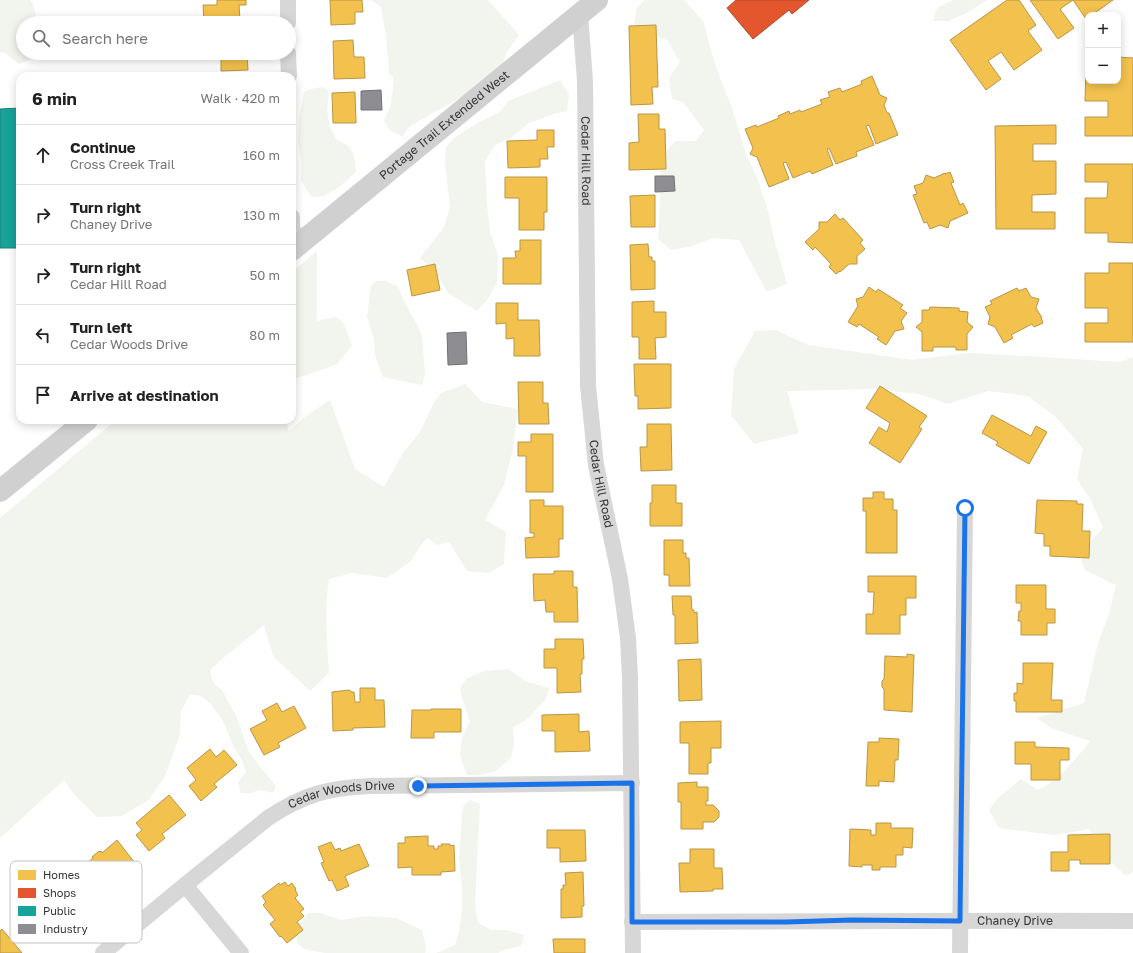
<!DOCTYPE html>
<meta charset="utf-8">
<style>
body{margin:0;font-family:"Golos Text",sans-serif;background:#f2f2f2;color:#222}
.controls{position:absolute;right:12px;top:12px;display:grid;overflow:hidden;border-radius:8px;box-shadow:0 2px 10px #0003}
.controls button{width:36px;height:36px;display:grid;place-items:center;padding:0;border:0;border-bottom:1px solid #e0e0e0;background:#fff;color:#222;font:20px sans-serif}
.stop{position:absolute;width:12px;height:12px;margin:-9px;border:3px solid #1a73e8;border-radius:50%;background:#fff}
.stop.end{background:#1a73e8;border-color:#fff;box-shadow:0 1px 4px #0008}
.list{margin:0;padding:0;list-style:none}
h2{display:flex;justify-content:space-between;align-items:center;height:52px;margin:0;padding:0 16px;font-size:17px}
h2 small{font-size:13px;font-weight:400;color:#767676}
.list li{display:grid;grid-template-columns:26px 1fr auto;gap:12px;align-items:center;box-sizing:border-box;height:60px;padding:0 16px;border-top:1px solid #e0e0e0}
.list b{display:block;font-size:15px;white-space:nowrap}
.list p{margin:0;font-size:13px;white-space:nowrap;color:#767676}
.list em{font-size:13px;font-style:normal;color:#767676}
.icon{flex:none;width:22px;height:22px;fill:none;stroke:currentColor;stroke-width:2;stroke-linecap:round;stroke-linejoin:round}
.map{position:relative;flex:none;width:1133px;height:953px;overflow:hidden}
.search{position:absolute;background:#fff;box-shadow:0 2px 10px #0003;left:16px;top:16px;width:280px;height:44px;display:flex;align-items:center;gap:10px;box-sizing:border-box;padding:0 14px;border-radius:22px;color:#767676;font-size:15px}
.panel{position:absolute;background:#fff;box-shadow:0 2px 10px #0003;left:16px;top:72px;width:280px;height:352px;border-radius:12px}
.map>svg:first-child{display:block}
</style>
<div class="map">
<svg width="1133" height="953" viewBox="0 0 1133 953">
<rect width="100%" height="100%" fill="#fff"/>
<g fill="#f1f5ed">
<polygon points="0,0 30,0 33,5 38,23 23,23 23,53 35,53 34,58 19,64 5,53 0,52"/>
<polygon points="371,0 488,0 519,35 506,53 500,75 410,126 402,137 390,130 384,121 391,105 394,78 389,73 386,36 381,7"/>
<polygon points="645,0 684,0 704,22 710,48 720,78 732,108 746,154 758,180 768,211 775,243 787,284 767,292 739,240 714,238 692,246 671,250 658,239 660,204 660,178 662,156 676,141 696,141 704,130 683,102 672,99 669,78 680,62 667,40 649,34 634,23 637,7"/>
<polygon points="953,0 987,0 967,13 948,21 933,21 937,8"/>
<polygon points="560,80 569,95 567,111 554,114 529,123 511,138 495,145 485,161 487,204 490,232 498,256 497,282 488,299 477,311 448,293 436,272 420,258 444,227 450,207 445,162 446,147 454,138 477,123 500,112 508,101"/>
<polygon points="322,87 329,91 327,110 330,127 336,139 348,146 354,155 356,172 339,187 324,196 312,197 301,181 301,160 298,140 299,118 304,92 311,89"/>
<polygon points="317,251 317,321 336,317 343,322 352,346 337,364 307,375 292,379 292,272"/>
<polygon points="376,281 385,281 398,286 405,303 415,321 422,336 425,374 422,385 383,377 375,356 374,339 367,316 371,286"/>
<path d="M 776,330 L 808,345 L 912,360 L 969,353 L 1026,356 L 1120,362 L 1133,357 L 1133,872 L 1126,876 L 1105,856 L 1089,829 L 1055,835 L 999,828 L 989,810 L 997,799 L 1021,779 L 1038,790 C 1058,781 1076,759 1090,741 L 1051,728 L 1037,718 L 1084,703 L 1098,643 L 1109,614 L 1116,585 L 1085,570 L 1079,554 L 1103,528 L 1091,500 L 1077,479 L 1083,449 L 1057,418 L 1028,396 L 988,391 L 948,404 L 919,394 L 873,389 L 787,391 L 799,433 L 754,444 L 731,415 L 734,369 L 755,331 Z"/>
<path d="M 465,384 L 482,402 L 518,409 L 513,449 L 504,485 L 485,520 L 506,532 L 504,564 L 489,573 L 467,571 L 449,542 L 437,545 L 428,538 L 423,542 L 411,561 L 387,578 L 352,573 L 329,579 C 324,611 327,641 329,673 L 310,691 L 273,656 L 264,625 L 222,659 L 210,670 C 212,680 213,685 222,690 L 237,718 L 248,750 L 257,763 L 276,786 L 273,793 L 260,790 L 250,793 L 241,793 L 238,783 L 246,772 L 241,758 L 234,748 L 224,723 L 211,704 L 204,698 L 198,695 L 190,695 L 181,711 L 180,735 L 165,776 L 149,800 L 122,816 L 97,817 L 73,793 L 64,780 L 0,838 L 0,518 L 116,420 L 286,420 L 289,431 L 306,416 L 330,400 L 355,469 L 384,487 L 403,453 L 420,432 L 435,401 L 441,393 Z"/>
<polygon points="509,669 525,681 549,688 546,699 532,714 525,721 513,727 514,744 511,758 496,771 478,775 467,775 460,755 462,738 470,721 462,698 460,688 466,679 484,671"/>
<polygon points="470,800 480,804 475,903 478,923 492,930 507,930 524,935 521,946 500,951 499,953 436,953 455,945 459,932 462,908 462,886 459,858 462,816 463,806"/>
<polygon points="308,913 320,913 341,920 366,916 396,918 422,930 426,947 425,953 325,953 304,949 298,944 296,936 303,931 299,925"/>
</g>
<g fill="#f2c14e" stroke="#b99646">
<polygon points="217,0 246,0 246,5 239,5 240,20 204,21 203,5 217,5"/>
<polygon points="330,0 362,0 363,12 355,12 355,24 331,25"/>
<polygon points="1007,0 1019,0 1036,25 1028,31 1042,50 1014,70 1001,52 988,61 1001,79 986,90 950,40"/>
<polygon points="1030,0 1113,0 1092,15 1088,15 1088,17 1086,19 1073,0 1060,9 1074,28 1058,39"/>
<polygon points="656,25 658,87 652,87 653,104 631,105 629,26"/>
<polygon points="353,40 354,57 364,57 365,78 334,79 333,41"/>
<polygon points="221,53 247,53 248,70 221,71"/>
<polygon points="1118,57 1133,58 1133,136 1085,136 1085,117 1108,117 1108,101 1085,101 1086,66 1088,66 1088,81 1118,81"/>
<polygon points="872,76 880,95 887,98 884,105 887,113 889,113 898,135 876,144 869,125 866,126 874,145 856,152 857,156 836,164 829,148 827,149 833,165 812,174 810,171 793,178 786,162 783,163 789,179 769,187 757,157 750,154 753,148 745,129 756,125 757,127 779,118 778,116 789,111 790,114 800,110 801,112 822,104 820,100 830,97 828,92 840,88 842,92 862,84 861,81"/>
<polygon points="355,92 356,123 333,123 332,93"/>
<polygon points="638,114 659,114 659,129 665,129 666,169 629,170 629,143 639,142"/>
<polygon points="1056,125 1056,144 1033,144 1033,161 1056,161 1056,194 1032,195 1032,212 1055,212 1055,229 996,229 995,126"/>
<polygon points="537,130 554,130 554,147 547,147 548,159 540,159 540,167 508,168 507,141 537,140"/>
<polygon points="1085,164 1133,164 1133,243 1108,242 1108,233 1085,233 1085,198 1107,198 1108,182 1085,182"/>
<polygon points="950,172 954,182 951,183 960,205 963,203 968,213 950,221 948,228 940,225 930,229 927,222 924,223 913,195 917,194 914,186 923,183 926,175 934,178 945,173 945,174"/>
<polygon points="505,177 547,177 547,212 544,212 544,230 519,230 519,198 505,198"/>
<polygon points="655,195 655,227 631,227 630,196"/>
<polygon points="835,214 840,220 843,218 863,240 860,243 865,249 857,256 857,264 849,264 840,272 840,271 836,274 829,267 831,264 815,247 813,250 805,242 819,229 819,222 827,222"/>
<polygon points="520,240 541,240 541,284 503,284 503,258 516,258 515,251 520,251"/>
<polygon points="648,244 649,257 652,257 652,261 655,261 655,289 631,290 630,245"/>
<polygon points="1109,263 1133,263 1133,342 1085,342 1085,323 1108,323 1108,308 1085,308 1085,273 1109,273"/>
<polygon points="435,264 440,290 412,296 407,270"/>
<polygon points="869,287 876,292 878,289 903,305 900,308 907,313 901,321 904,329 895,331 886,345 877,339 879,337 859,324 857,327 848,322 858,306 856,299 863,297"/>
<polygon points="1017,288 1019,291 1026,288 1031,297 1039,299 1036,308 1042,318 1041,318 1043,323 1034,327 1032,324 1011,335 1013,338 1004,343 995,327 988,324 990,317 985,307 992,304 990,301"/>
<polygon points="654,301 654,312 666,312 666,337 655,338 656,359 639,359 639,337 632,337 632,302"/>
<polygon points="496,303 518,303 518,320 539,320 540,356 514,356 514,338 506,339 506,323 496,324"/>
<polygon points="930,307 959,308 959,311 968,312 967,322 973,327 967,334 967,350 956,350 956,347 933,347 933,351 922,351 922,332 916,327 922,322 922,310 929,310"/>
<polygon points="634,364 671,364 671,408 638,409 638,396 635,396"/>
<polygon points="518,382 543,382 543,403 548,403 549,424 519,424"/>
<polygon points="880,386 927,416 919,427 922,429 900,463 869,443 879,427 887,432 890,423 866,408"/>
<polygon points="992,415 1031,436 1036,426 1047,432 1029,464 996,445 998,442 982,433"/>
<polygon points="647,424 671,424 672,470 641,471 640,447 647,447"/>
<polygon points="531,434 553,434 553,492 526,492 526,456 518,456 518,442 531,442"/>
<polygon points="652,485 676,485 676,503 682,503 682,526 650,526 650,503 652,503"/>
<polygon points="873,492 884,492 884,499 893,499 893,510 897,510 897,553 866,553 866,511 863,511 863,498 873,498"/>
<polygon points="530,500 544,500 544,506 563,506 563,539 559,539 559,557 526,558 525,538 534,537 534,533 530,533"/>
<polygon points="1037,500 1077,501 1077,504 1083,504 1082,531 1090,531 1089,558 1050,556 1050,546 1044,546 1044,534 1035,533"/>
<polygon points="664,540 683,540 683,553 686,553 686,558 689,558 690,586 669,586 669,575 664,575"/>
<polygon points="554,571 573,571 573,587 577,587 578,622 554,622 554,612 546,612 545,600 534,601 533,574 554,574"/>
<polygon points="868,576 916,576 916,598 906,598 906,615 900,615 900,634 866,634 866,614 873,614 874,592 868,592"/>
<polygon points="1016,585 1046,585 1046,609 1055,609 1055,623 1047,623 1047,635 1021,635 1021,621 1018,621 1019,611 1021,611 1021,603 1016,603"/>
<polygon points="672,596 691,596 692,610 694,610 694,613 697,612 698,643 675,644 675,615 673,615"/>
<polygon points="555,639 583,639 584,659 582,659 582,674 580,674 581,692 557,693 557,668 544,668 544,649 555,649"/>
<polygon points="907,654 914,655 912,712 884,710 884,689 882,687 882,681 884,679 885,656 907,657"/>
<polygon points="701,659 702,700 679,701 678,660"/>
<polygon points="1023,663 1053,663 1051,700 1062,700 1062,712 1016,712 1016,701 1014,701 1014,693 1017,693 1017,683 1023,684"/>
<polygon points="360,688 375,688 375,700 384,700 385,727 353,728 353,730 333,731 332,692 349,690 352,692 354,692 355,702 360,702"/>
<polygon points="277,703 282,712 294,706 306,728 278,743 280,747 264,755 250,729 267,720 262,711"/>
<polygon points="431,709 461,709 461,732 434,732 434,738 411,738 412,710 431,710"/>
<polygon points="579,714 579,732 589,731 590,751 555,752 555,731 542,731 542,715"/>
<polygon points="721,721 721,748 711,748 711,763 708,763 708,774 689,774 689,743 680,743 680,722"/>
<polygon points="879,738 899,739 898,760 895,760 894,782 879,781 879,786 866,786 868,742 879,742"/>
<polygon points="1015,742 1035,742 1035,747 1069,748 1069,760 1060,760 1060,780 1031,780 1031,764 1015,764"/>
<polygon points="210,749 216,757 224,750 237,765 214,784 217,787 201,801 189,786 196,780 187,768"/>
<polygon points="697,782 697,787 708,787 708,801 706,801 706,805 713,805 719,811 719,817 714,822 703,822 703,829 681,829 681,802 678,802 678,783"/>
<polygon points="169,795 186,815 162,834 165,838 149,851 136,835 142,830 136,823"/>
<polygon points="876,823 891,823 891,828 913,828 912,848 903,847 903,855 896,855 896,867 880,867 880,870 872,870 872,865 862,865 862,867 849,866 850,829 871,830 871,835 876,835"/>
<polygon points="547,830 585,830 586,861 560,862 560,848 547,848"/>
<polygon points="1110,834 1110,864 1080,864 1080,860 1069,860 1069,871 1051,871 1051,852 1068,852 1068,835"/>
<polygon points="428,836 428,846 434,846 434,849 438,849 438,846 442,846 441,844 450,844 450,846 454,845 455,871 441,872 441,875 412,875 412,867 398,868 398,843 405,843 405,837"/>
<polygon points="117,840 135,863 106,886 102,880 88,892 74,874 93,858 92,857 99,851 100,852 101,851 102,853"/>
<polygon points="331,842 335,850 340,848 341,851 359,844 369,866 345,876 349,886 337,891 332,880 329,881 321,863 324,862 318,847"/>
<polygon points="690,849 714,849 714,868 722,868 723,889 713,889 713,891 680,892 679,863 690,863"/>
<polygon points="583,872 584,906 582,906 582,917 561,918 561,889 563,889 563,885 566,885 565,873"/>
<polygon points="285,882 288,886 292,883 296,889 295,890 298,895 295,898 304,909 300,912 304,916 297,922 303,930 287,943 281,936 280,937 270,924 275,920 263,905 266,902 262,896 279,883 280,885"/>
<polygon points="2,929 22,953 0,953 0,931"/>
<polygon points="553,939 585,939 585,953 554,953"/>
</g>
<polygon fill="#e4572e" stroke="#af4c30" points="736,0 809,0 792,14 789,10 753,39 727,8"/>
<polygon fill="#17a398" stroke="#1f817a" points="20,108 20,248 0,248 0,109"/>
<g fill="#8d8d92" stroke="#727276">
<polygon points="381,90 382,110 361,110 361,91"/>
<polygon points="655,176 674,176 675,191 655,192"/>
<polygon points="466,332 467,364 448,365 447,333"/>
</g>
<g fill="none" stroke-linecap="round" stroke-linejoin="round">
<g stroke="#d7d7d7" stroke-width="16">
<polyline points="288,0 288,23"/>
<path id="s1" d="M 580,14 L 585,81 L 588,386 L 596,465 L 620,579 L 628,638 L 630,678 L 633,953"/>
<polyline points="288,53 289,76"/>
<polyline points="292,217 292,230 303,241"/>
<polyline points="185,885 241,953"/>
<path id="s2" d="M 632,922 C 799,922 966,920 1133,921"/>
<path id="s3" d="M 103,953 L 185,885 L 268,818 C 304,794 328,788 371,786 L 632,783"/>
<polyline points="960,953 965,508"/>
</g>
<g stroke="#d0d0d0" stroke-width="22">
<path id="s4" d="M 292,250 L 597,0"/>
<polyline points="0,491 87,420"/>
</g>
</g>
<g fill="none" stroke-linecap="round" stroke-linejoin="round">
<polyline stroke="#1a73e8" stroke-width="5" points="418,786 632,783 632,922 786,922 852,920 960,921 965,508"/>
</g>
<g text-anchor="middle" stroke-width="4" stroke-linejoin="round" paint-order="stroke">
<g font-size="12" fill="#333" stroke="#fff">
<text dy="4" stroke="none"><textPath href="#s4" startOffset="197">Portage Trail Extended West</textPath></text>
<text dy="4" stroke="none"><textPath href="#s1" startOffset="147">Cedar Hill Road</textPath></text>
<text dy="4" stroke="none"><textPath href="#s1" startOffset="471">Cedar Hill Road</textPath></text>
<text dy="4" stroke="none"><textPath href="#s3" startOffset="292">Cedar Woods Drive</textPath></text>
<text dy="4" stroke="none"><textPath href="#s2" startOffset="383">Chaney Drive</textPath></text>
</g>
</g>
<rect x="10" y="861" width="132" height="82" rx="6" fill="#fff" stroke="#c2c2c2" stroke-width="1"/>
<rect x="18" y="870" width="18" height="10" fill="#f2c14e"/>
<rect x="18" y="888" width="18" height="10" fill="#e4572e"/>
<rect x="18" y="906" width="18" height="10" fill="#17a398"/>
<rect x="18" y="924" width="18" height="10" fill="#8d8d92"/>
<g font-size="11" fill="#333">
<text x="43" y="879">Homes</text>
<text x="43" y="897">Shops</text>
<text x="43" y="915">Public</text>
<text x="43" y="933">Industry</text>
</g>
</svg>
<div class="controls">
<button>+</button>
<button>−</button>
</div>
<div class="stop" style="left:965px;top:508px"></div>
<div class="stop end" style="left:418px;top:786px"></div>
<div class="search"><svg class="icon" aria-label="search" viewBox="0 0 24 24"><circle cx="10" cy="10" r="6"/><path d="M15 15l6 6"/></svg>Search here</div>
<section class="panel">
<h2>6 min<small>Walk · 420 m</small></h2>
<ul class="list">
<li><svg class="icon" aria-label="ahead" viewBox="0 0 24 24"><path d="M12 20V5M6 11l6-6 6 6"/></svg><div><b>Continue</b><p>Cross Creek Trail</p></div><em>160 m</em></li>
<li><svg class="icon" aria-label="right" viewBox="0 0 24 24"><path d="M7 20v-9h11M14 6l5 5-5 5"/></svg><div><b>Turn right</b><p>Chaney Drive</p></div><em>130 m</em></li>
<li><svg class="icon" aria-label="right" viewBox="0 0 24 24"><path d="M7 20v-9h11M14 6l5 5-5 5"/></svg><div><b>Turn right</b><p>Cedar Hill Road</p></div><em>50 m</em></li>
<li><svg class="icon" aria-label="left" viewBox="0 0 24 24"><path d="M17 20v-9H6M10 6l-5 5 5 5"/></svg><div><b>Turn left</b><p>Cedar Woods Drive</p></div><em>80 m</em></li>
<li><svg class="icon" aria-label="arrive" viewBox="0 0 24 24"><path d="M6 21V4h12l-3 4 3 4H6"/></svg><div><b>Arrive at destination</b></div></li>
</ul>
</section>
</div>
